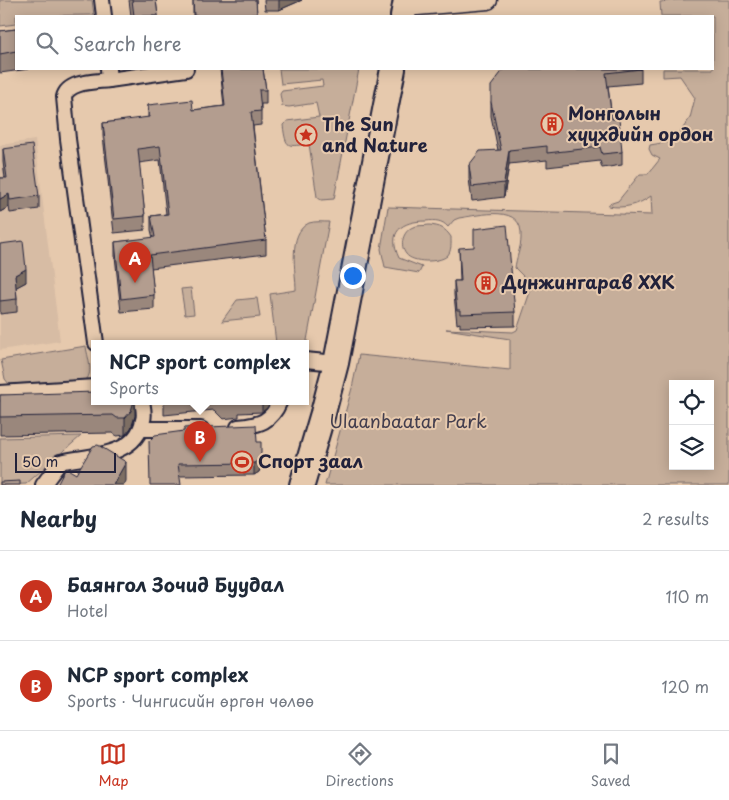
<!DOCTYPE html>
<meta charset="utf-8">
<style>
body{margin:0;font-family:"Playpen Sans",sans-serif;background:#f2f2f3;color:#1f2937}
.controls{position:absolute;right:15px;bottom:15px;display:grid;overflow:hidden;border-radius:0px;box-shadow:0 2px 12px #0003}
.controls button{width:45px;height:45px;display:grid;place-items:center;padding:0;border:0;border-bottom:1px solid #e0e1e3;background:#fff;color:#1f2937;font:25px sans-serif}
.scale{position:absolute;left:15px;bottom:12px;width:101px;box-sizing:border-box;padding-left:5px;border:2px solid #22223b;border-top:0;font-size:14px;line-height:18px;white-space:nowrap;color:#22223b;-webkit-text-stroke:4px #e6c9ad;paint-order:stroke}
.you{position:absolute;left:352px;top:275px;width:18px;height:18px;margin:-12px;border:4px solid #fff;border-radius:50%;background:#1a73e8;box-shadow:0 0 0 8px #1a73e833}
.badge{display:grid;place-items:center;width:32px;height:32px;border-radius:50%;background:#c8321e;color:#fff;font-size:16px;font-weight:700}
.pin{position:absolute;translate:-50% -41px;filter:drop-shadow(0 1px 2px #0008)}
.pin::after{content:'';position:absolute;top:26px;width:18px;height:15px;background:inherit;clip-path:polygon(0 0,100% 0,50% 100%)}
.popup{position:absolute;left:91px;top:340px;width:218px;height:65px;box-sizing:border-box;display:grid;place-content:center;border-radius:0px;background:#fff;filter:drop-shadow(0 1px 4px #0005);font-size:16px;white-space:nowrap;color:#747a83}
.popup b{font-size:19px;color:#1f2937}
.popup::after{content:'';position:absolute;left:50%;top:100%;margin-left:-10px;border:10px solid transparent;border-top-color:#fff}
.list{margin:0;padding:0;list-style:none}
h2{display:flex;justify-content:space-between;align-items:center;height:65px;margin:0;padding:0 20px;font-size:21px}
h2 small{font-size:16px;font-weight:400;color:#747a83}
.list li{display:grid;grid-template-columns:32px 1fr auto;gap:15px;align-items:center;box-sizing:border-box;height:90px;padding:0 20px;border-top:1px solid #e0e1e3}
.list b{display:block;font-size:19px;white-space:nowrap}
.list p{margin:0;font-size:16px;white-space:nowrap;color:#747a83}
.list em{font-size:16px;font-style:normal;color:#747a83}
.icon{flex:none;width:28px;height:28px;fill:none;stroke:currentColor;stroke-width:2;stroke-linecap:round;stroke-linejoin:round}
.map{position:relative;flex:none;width:729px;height:485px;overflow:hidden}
.search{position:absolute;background:#fff;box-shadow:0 2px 12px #0003;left:15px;right:15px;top:15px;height:55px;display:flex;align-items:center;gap:12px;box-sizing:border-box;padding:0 18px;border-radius:0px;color:#747a83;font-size:19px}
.sheet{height:245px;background:#fff}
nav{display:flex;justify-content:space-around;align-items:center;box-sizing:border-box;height:70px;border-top:1px solid #e0e1e3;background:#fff;font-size:14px;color:#747a83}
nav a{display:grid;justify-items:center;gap:2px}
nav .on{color:#c8321e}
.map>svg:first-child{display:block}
</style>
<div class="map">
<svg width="729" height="485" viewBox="0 0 729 485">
<rect width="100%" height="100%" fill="#e6c9ad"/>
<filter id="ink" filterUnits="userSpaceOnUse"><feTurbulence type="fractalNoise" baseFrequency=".02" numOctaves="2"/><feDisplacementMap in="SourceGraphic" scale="10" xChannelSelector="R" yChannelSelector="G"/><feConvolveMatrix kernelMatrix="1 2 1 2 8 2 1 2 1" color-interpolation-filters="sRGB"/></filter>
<g filter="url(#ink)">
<polygon fill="#d7bca4" points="35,140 60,341 0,350 0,145"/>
<g fill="#c6ae9a" stroke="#74686a" fill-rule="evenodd">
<polygon points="0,0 92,0 94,15 16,16 16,24 0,26"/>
<path d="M 677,0 L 729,0 L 729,485 L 325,485 L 352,388 L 359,355 L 510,370 L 510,339 L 446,329 L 513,332 L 517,330 L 531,289 L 529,282 L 515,268 C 516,258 521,248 521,238 C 524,203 480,215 459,218 L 454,220 L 448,227 C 442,220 435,220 426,221 C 401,221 387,232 399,258 L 422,267 L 419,273 L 385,267 L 381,249 L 388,207 L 652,215 L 651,196 C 638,205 625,209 608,206 L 609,204 L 618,201 L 640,174 L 648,174 L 660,159 L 652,155 L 649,149 L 650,145 L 674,141 L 690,118 L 695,98 L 680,76 L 663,77 L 663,69 L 713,69 L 713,16 L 661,16 L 660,2 ZM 673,384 L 710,384 L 710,466 L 673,466 Z"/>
<path d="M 279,69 L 359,69 L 334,199 L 321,200 L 317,197 L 309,144 C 288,146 286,150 283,125 L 287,121 L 319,117 L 316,103 L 289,107 L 282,106 L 280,94 L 282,91 L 323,86 L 322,80 L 281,84 Z"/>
<path d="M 329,222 L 305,351 L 305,343 L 276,343 L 270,294 L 296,290 C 296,272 287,233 309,223 C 315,221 323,222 329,222 Z"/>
<path d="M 429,225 C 440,226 445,228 451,237 C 451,243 452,251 447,256 C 439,263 412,263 406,254 C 399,245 403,231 413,227 C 418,225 424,226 429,225 Z"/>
<polygon points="191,288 194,314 185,315 181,289"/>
<polygon points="257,298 260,317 222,321 237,300"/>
<path d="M 86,346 C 87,356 94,372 86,380 L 9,384 L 5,379 L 1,360 Z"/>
<polygon points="81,436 26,484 0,485 0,438"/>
</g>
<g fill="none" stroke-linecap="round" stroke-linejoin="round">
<g stroke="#22223b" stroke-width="18">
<g id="minor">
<polyline points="102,0 104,16"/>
<polyline points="108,69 109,80 186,69"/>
<path d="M 96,343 L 68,139 L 64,97 C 68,81 95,82 109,80"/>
<polyline points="305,360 336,363"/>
<polyline points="0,393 95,387"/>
<path d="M 238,427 C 260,425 271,422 280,401"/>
<polyline points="141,429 201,429"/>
<path d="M 43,485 L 60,462 C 89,455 136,458 143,420 C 145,414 143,407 142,401"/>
</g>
</g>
<g stroke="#22223b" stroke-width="21">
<polyline id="tertiary" points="405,7 488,0"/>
</g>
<g stroke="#22223b" stroke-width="28">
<g id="trunk">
<polyline points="403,16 406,0"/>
<polyline points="302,485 323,413 336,363 393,69"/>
</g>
</g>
<use href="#minor" stroke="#e6c9ad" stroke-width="14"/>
<use href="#tertiary" stroke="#e6c9ad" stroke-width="18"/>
<use href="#trunk" stroke="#e6c9ad" stroke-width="24"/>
</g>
<g fill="#9a877b" stroke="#22223b">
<polygon points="129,0 156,0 158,16 131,16"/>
<polygon points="193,0 256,0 257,16 193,16"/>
<polygon points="264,0 302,0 279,10 265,10"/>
<polygon points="16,29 16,69 29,69 0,73 0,31"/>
<polygon points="220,69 263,69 266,90 266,104 261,104 261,125 253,126 266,240 266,254 151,268 154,295 154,309 121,312 115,256 115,242 153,238 151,230 151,216 166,214 160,160 139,163 145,216 145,230 114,233 103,136 103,123 148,118 148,105 193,110 224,106"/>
<polygon points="504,69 641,69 641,83 608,86 612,119 622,152 622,165 602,168 600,161 547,167 547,160 509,164 504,197 472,201 469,179 469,165 498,150 491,116 491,102"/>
<polygon points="3,149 39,196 39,209 10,213 9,207 0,212 0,178 5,178 3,162"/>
<polygon points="0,244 26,282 16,287 17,299 17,312 0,314"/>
<polygon points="459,248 515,312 515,326 460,327 460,323 457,324 454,295 454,281 460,281"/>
<polygon points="0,395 135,401 135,416 131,428 125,435 117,436 113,433 0,435"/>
<polygon points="164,401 271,401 267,408 262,412 239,413 239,417 223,419 214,410 164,415"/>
<polygon points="149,441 257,442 261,466 259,472 254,475 180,476"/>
</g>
<g fill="#7d6e64" stroke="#22223b">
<polygon points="279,0 302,0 279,10"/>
<polygon points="509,150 509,164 504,197 504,183"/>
<polygon points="9,194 9,207 0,212 0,199"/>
<polygon points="26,269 26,282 15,288 15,275"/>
<polygon points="134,401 135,401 135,416 131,428 125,435 125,418"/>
<polygon points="262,401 271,401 267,408 262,412"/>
<polygon points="261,454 261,466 259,472 254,475 254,463"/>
<polygon points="126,462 126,481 124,485 113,485"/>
</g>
<g fill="#b39d8f" stroke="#22223b">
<polygon points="132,0 156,0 158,16 134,16"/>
<polygon points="193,0 256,0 257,14 229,16 194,16"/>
<polygon points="16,29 16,51 0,54 0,31"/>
<polygon points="221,69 263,69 266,90 259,90 261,111 251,112 266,240 150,255 154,295 121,299 115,242 155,237 151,216 168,214 160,146 138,149 145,216 114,219 103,123 149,117 148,105 192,100 193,110 225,106"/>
<polygon points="504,69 641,69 606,73 612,119 619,119 622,152 602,154 600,147 547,153 547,146 509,150 504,183 472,187 469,165 480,151 501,150 491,102 491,86"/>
<polygon points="32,145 39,196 10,200 9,194 0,199 0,178 7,178 3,149"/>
<polygon points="507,225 515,312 460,314 460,310 457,310 454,281 461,281 459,248 474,247 474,229"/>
<polygon points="23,241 26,269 15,275 17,299 0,301 0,244"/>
<polygon points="95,392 95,401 134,401 131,411 125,418 117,418 113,415 0,417 0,395"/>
<polygon points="256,425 257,442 261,442 261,454 259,460 254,463 178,464 181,485 150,485 149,441 155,435 184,431 184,428"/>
<polygon points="98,445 126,462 113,485 57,485 66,468 76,474 93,446"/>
<polygon points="20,481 20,485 0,485 0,482"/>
</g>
</g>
<defs>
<g id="building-ring" transform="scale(1.125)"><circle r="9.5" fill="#e6c9ad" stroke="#c8321e" stroke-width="1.5"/><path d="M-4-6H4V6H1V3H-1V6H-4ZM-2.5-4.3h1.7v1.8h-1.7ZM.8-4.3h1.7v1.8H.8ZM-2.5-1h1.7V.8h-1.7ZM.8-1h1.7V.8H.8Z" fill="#c8321e"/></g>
<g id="sight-ring" transform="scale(1.125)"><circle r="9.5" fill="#e6c9ad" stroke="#c8321e" stroke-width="1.5"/><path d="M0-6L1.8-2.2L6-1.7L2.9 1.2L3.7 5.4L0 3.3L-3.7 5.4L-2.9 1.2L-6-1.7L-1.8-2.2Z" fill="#c8321e"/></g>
<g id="stadium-ring" transform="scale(1.125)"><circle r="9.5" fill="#e6c9ad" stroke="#c8321e" stroke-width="1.5"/><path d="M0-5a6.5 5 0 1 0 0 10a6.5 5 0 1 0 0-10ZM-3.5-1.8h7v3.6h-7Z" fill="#c8321e"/></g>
</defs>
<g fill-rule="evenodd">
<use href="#building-ring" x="552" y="124"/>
<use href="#sight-ring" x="306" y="135"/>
<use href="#building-ring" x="486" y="283"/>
<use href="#stadium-ring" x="242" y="462"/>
</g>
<g text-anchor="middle" stroke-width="4" stroke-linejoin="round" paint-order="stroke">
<g font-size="18" font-weight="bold" fill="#22223b" stroke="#e6c9ad" text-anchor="start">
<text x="568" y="120">Монголын<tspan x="568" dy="21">хүүхдийн ордон</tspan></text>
<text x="322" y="131">The Sun<tspan x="322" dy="21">and Nature</tspan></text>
<text x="502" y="289">Дүнжингарав ХХК</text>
<text x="258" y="468">Спорт заал</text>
</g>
<g font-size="18" fill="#433e4e" stroke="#e6c9ad">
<text x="408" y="428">Ulaanbaatar Park</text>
</g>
</g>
</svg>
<div class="controls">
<button><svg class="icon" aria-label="locate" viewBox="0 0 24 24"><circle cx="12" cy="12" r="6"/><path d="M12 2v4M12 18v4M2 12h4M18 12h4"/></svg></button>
<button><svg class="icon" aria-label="layers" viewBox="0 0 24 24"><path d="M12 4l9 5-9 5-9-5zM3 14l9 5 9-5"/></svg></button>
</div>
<div class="scale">50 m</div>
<div class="you"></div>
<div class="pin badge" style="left:135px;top:283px">A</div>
<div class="pin badge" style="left:200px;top:462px">B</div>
<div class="popup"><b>NCP sport complex</b>Sports</div>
<div class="search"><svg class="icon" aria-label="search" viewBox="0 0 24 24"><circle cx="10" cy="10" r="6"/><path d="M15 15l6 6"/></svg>Search here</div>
</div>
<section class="sheet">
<h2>Nearby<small>2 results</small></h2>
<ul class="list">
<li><span class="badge">A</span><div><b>Баянгол Зочид Буудал</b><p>Hotel</p></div><em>110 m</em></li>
<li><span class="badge">B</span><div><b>NCP sport complex</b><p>Sports · Чингисийн өргөн чөлөө</p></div><em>120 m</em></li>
</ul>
</section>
<nav>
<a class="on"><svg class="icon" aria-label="map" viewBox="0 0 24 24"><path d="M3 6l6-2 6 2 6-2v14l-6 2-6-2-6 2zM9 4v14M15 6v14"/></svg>Map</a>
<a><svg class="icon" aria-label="directions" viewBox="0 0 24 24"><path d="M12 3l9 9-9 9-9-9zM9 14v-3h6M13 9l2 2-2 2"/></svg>Directions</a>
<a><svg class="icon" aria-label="saved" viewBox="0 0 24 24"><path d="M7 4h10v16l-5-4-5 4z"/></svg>Saved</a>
</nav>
